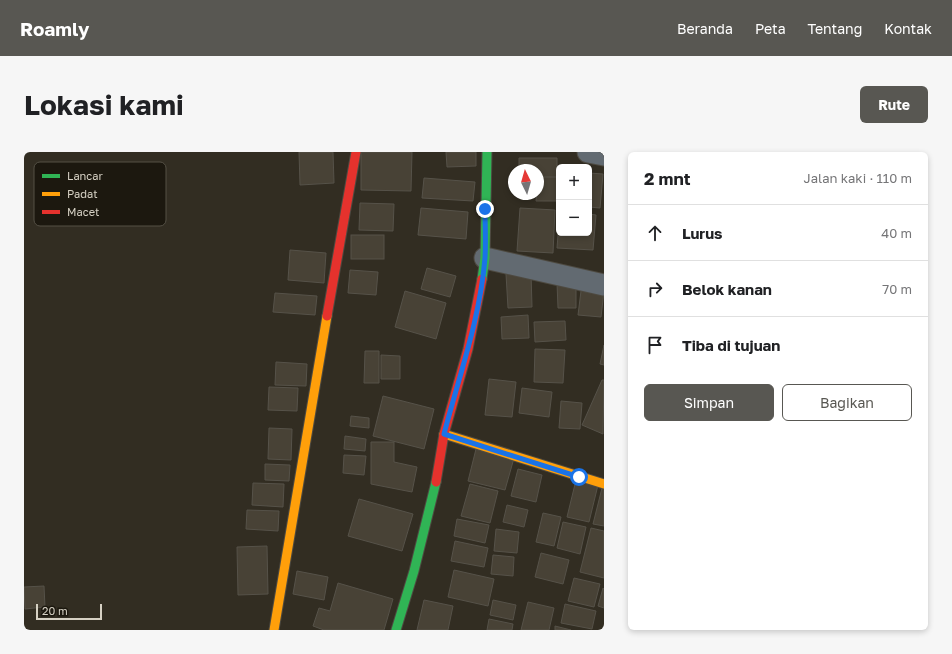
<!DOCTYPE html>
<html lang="id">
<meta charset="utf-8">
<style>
body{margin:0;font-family:"Golos Text",sans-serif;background:#f6f6f6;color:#202124}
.controls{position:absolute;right:12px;top:12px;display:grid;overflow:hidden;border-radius:6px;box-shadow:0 2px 6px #0003}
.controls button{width:36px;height:36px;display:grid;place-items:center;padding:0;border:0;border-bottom:1px solid #e0e0e0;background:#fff;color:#202124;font:20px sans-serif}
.compass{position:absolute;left:484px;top:12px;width:36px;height:36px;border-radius:50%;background:#fff;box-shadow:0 2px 6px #0003;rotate:355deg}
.scale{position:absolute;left:12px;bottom:10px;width:66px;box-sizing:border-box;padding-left:4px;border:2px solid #d6d1c4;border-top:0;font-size:11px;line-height:14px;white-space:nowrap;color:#d6d1c4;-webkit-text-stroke:3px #1c180f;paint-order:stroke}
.stop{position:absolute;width:12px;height:12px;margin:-9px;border:3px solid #1a73e8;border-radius:50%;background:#fff}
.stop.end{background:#1a73e8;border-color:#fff;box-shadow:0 1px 4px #0008}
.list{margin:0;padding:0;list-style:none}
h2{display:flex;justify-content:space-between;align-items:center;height:52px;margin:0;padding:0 16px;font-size:17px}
h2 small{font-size:13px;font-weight:400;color:#757577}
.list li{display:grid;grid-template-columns:26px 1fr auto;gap:12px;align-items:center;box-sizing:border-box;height:56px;padding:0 16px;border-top:1px solid #e0e0e0}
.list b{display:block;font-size:15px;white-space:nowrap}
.list em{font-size:13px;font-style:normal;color:#757577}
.actions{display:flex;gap:8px;padding:12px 16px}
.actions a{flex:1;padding:9px 0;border:1px solid #585752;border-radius:6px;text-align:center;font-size:14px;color:#585752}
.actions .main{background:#585752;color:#fff}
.icon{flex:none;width:22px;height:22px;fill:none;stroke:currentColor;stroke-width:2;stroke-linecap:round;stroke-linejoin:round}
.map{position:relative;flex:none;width:580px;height:478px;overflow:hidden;border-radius:6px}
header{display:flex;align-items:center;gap:24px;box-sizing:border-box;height:56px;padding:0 20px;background:#585752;color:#fff}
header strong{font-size:19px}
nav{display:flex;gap:22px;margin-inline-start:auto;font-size:14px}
.intro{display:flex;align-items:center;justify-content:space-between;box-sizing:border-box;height:96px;padding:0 24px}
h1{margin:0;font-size:28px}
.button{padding:10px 18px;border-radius:6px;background:#585752;color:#fff;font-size:14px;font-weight:700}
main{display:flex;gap:24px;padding:0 24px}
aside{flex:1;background:#fff;border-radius:6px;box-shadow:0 2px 6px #0003}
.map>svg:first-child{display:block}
</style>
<header>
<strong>Roamly</strong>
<nav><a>Beranda</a><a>Peta</a><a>Tentang</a><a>Kontak</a></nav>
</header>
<div class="intro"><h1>Lokasi kami</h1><a class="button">Rute</a></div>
<main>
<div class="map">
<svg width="580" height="478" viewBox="0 0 580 478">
<rect width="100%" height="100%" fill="#322d22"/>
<g fill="#484236" stroke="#565249">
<polygon points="275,0 309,0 310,31 276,33"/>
<polygon points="337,0 388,0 387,39 337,38"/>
<polygon points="422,0 452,0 452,14 423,15"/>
<polygon points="495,6 533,6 533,28 514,28 514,18 495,18"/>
<polygon points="565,21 579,22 576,56 565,55"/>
<polygon points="514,25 535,25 535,49 512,49"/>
<polygon points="400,26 451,30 449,49 398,46"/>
<polygon points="336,51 370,52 369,79 335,78"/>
<polygon points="397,56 444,60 442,87 394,83"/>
<polygon points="496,56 531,58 529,101 493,99"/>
<polygon points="565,62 572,63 569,98 533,96 535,70 535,81 565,81"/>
<rect x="327" y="83" width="33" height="24"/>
<polygon points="266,98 302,101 300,131 264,128"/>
<polygon points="403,116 432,124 426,145 397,137"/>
<polygon points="326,118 354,120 352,143 324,141"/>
<polygon points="507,121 508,155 484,156 482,122"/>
<polygon points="533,131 552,131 552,156 534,156"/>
<polygon points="558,131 580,139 577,165 554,163"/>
<polygon points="381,139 422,151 412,187 371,175"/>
<polygon points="251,141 293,144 291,163 249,160"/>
<polygon points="504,163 505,186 478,187 477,165"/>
<polygon points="541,169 542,188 511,190 510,170"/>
<polygon points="580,193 580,213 576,212"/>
<polygon points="511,197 541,198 539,231 510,230"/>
<polygon points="341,199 355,199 355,231 340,231"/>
<polygon points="357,203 376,204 376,227 357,227"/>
<polygon points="252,210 283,212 282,234 251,233"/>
<polygon points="465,227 492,230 488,265 461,263"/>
<polygon points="578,228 580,228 579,282 558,273"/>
<polygon points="245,235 274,236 273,259 244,258"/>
<polygon points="498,236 528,240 525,265 495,261"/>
<polygon points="359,244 410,257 400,297 349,284"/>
<polygon points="537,249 558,251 556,277 535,276"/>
<polygon points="327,264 345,266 345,276 326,274"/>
<polygon points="245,276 268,277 267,308 244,307"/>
<polygon points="321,284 342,287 341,299 320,297"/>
<polygon points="347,290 370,290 370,310 393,315 388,340 347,332"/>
<polygon points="452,297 490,306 481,338 444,329"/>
<polygon points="320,303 342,304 340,323 319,321"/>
<polygon points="241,312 266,313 265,329 241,328"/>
<polygon points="494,317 518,323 512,350 487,344"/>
<polygon points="552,328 574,333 565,370 543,365"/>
<polygon points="229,331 260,332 259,355 228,353"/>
<polygon points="446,332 474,339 466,371 437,364"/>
<polygon points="578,336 580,336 580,374 569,372"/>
<polygon points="335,347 389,362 378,399 324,384"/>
<polygon points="483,353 504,358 500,375 479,370"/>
<polygon points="223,358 255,359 254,379 222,377"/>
<polygon points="519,361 537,365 530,394 512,390"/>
<polygon points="433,367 465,373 461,391 430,384"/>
<polygon points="539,370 562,375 556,402 533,396"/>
<polygon points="567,376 580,379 580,426 556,420"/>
<polygon points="472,377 495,380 493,401 470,399"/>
<polygon points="431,389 464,396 460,415 427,409"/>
<polygon points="243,394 244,442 214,443 213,395"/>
<polygon points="517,401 545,408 539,432 511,425"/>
<polygon points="469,403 490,405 489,424 467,422"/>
<polygon points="430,418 470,427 464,454 424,445"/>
<polygon points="273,419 304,425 300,448 269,442"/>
<polygon points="550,426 576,432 570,455 544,449"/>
<polygon points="314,431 369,447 360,478 300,478 289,474 295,456 306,459"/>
<polygon points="20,434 21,455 1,457 0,435"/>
<polygon points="579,436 580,437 580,456 574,454"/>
<polygon points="400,448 429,454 424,478 393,478"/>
<polygon points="469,448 492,453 489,468 466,463"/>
<polygon points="504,450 530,456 525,478 497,478"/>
<polygon points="541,452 572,459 568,477 537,471"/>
<polygon points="465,467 489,472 488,478 463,478"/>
<polygon points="531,474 547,478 531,478"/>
</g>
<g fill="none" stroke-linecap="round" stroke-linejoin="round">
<g stroke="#4e4a41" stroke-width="23">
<g id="street">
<polyline points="564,0 580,3"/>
<polyline points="461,106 580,133"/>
</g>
</g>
<g stroke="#4e4a41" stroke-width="11">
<g id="fast">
<polyline points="458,127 461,106 463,0"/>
<polyline points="372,478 390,419 412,330"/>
</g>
</g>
<g stroke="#4e4a41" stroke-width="11">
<g id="slow">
<polyline points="420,282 580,332"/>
<polyline points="250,478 303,164"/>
</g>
</g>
<g stroke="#4e4a41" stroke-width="11">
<g id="jam">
<polyline points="303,164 332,0"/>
<polyline points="412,330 420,282 444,197 458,127"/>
</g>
</g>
<use href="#street" stroke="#626a71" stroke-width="21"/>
<use href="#fast" stroke="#30b455" stroke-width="9"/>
<use href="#slow" stroke="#ff9f0a" stroke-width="9"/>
<use href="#jam" stroke="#e5322d" stroke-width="9"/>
</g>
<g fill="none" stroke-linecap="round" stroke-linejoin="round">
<path stroke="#1a73e8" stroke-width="5" d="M 461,57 C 461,73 462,90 461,106 C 456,167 435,224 420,282 L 555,325"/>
</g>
<rect x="10" y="10" width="132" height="64" rx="6" fill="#1c180f" stroke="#545045" stroke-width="1"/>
<rect x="18" y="22" width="18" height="4" fill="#30b455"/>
<rect x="18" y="40" width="18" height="4" fill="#ff9f0a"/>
<rect x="18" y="58" width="18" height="4" fill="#e5322d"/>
<g font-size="11" fill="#d6d1c4">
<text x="43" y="28">Lancar</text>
<text x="43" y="46">Padat</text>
<text x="43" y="64">Macet</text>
</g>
</svg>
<div class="controls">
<button>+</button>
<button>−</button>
</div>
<svg class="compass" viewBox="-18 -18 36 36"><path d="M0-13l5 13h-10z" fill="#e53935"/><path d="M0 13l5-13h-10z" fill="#757577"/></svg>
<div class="scale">20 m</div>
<div class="stop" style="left:555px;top:325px"></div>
<div class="stop end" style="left:461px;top:57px"></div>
</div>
<aside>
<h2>2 mnt<small>Jalan kaki · 110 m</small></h2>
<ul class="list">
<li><svg class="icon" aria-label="ahead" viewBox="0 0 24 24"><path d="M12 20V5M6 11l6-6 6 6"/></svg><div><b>Lurus</b></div><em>40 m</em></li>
<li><svg class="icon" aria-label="right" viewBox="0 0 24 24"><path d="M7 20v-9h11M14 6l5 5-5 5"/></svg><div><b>Belok kanan</b></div><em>70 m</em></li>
<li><svg class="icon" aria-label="arrive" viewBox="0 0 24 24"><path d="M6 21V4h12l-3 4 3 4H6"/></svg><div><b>Tiba di tujuan</b></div></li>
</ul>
<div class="actions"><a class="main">Simpan</a><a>Bagikan</a></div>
</aside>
</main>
